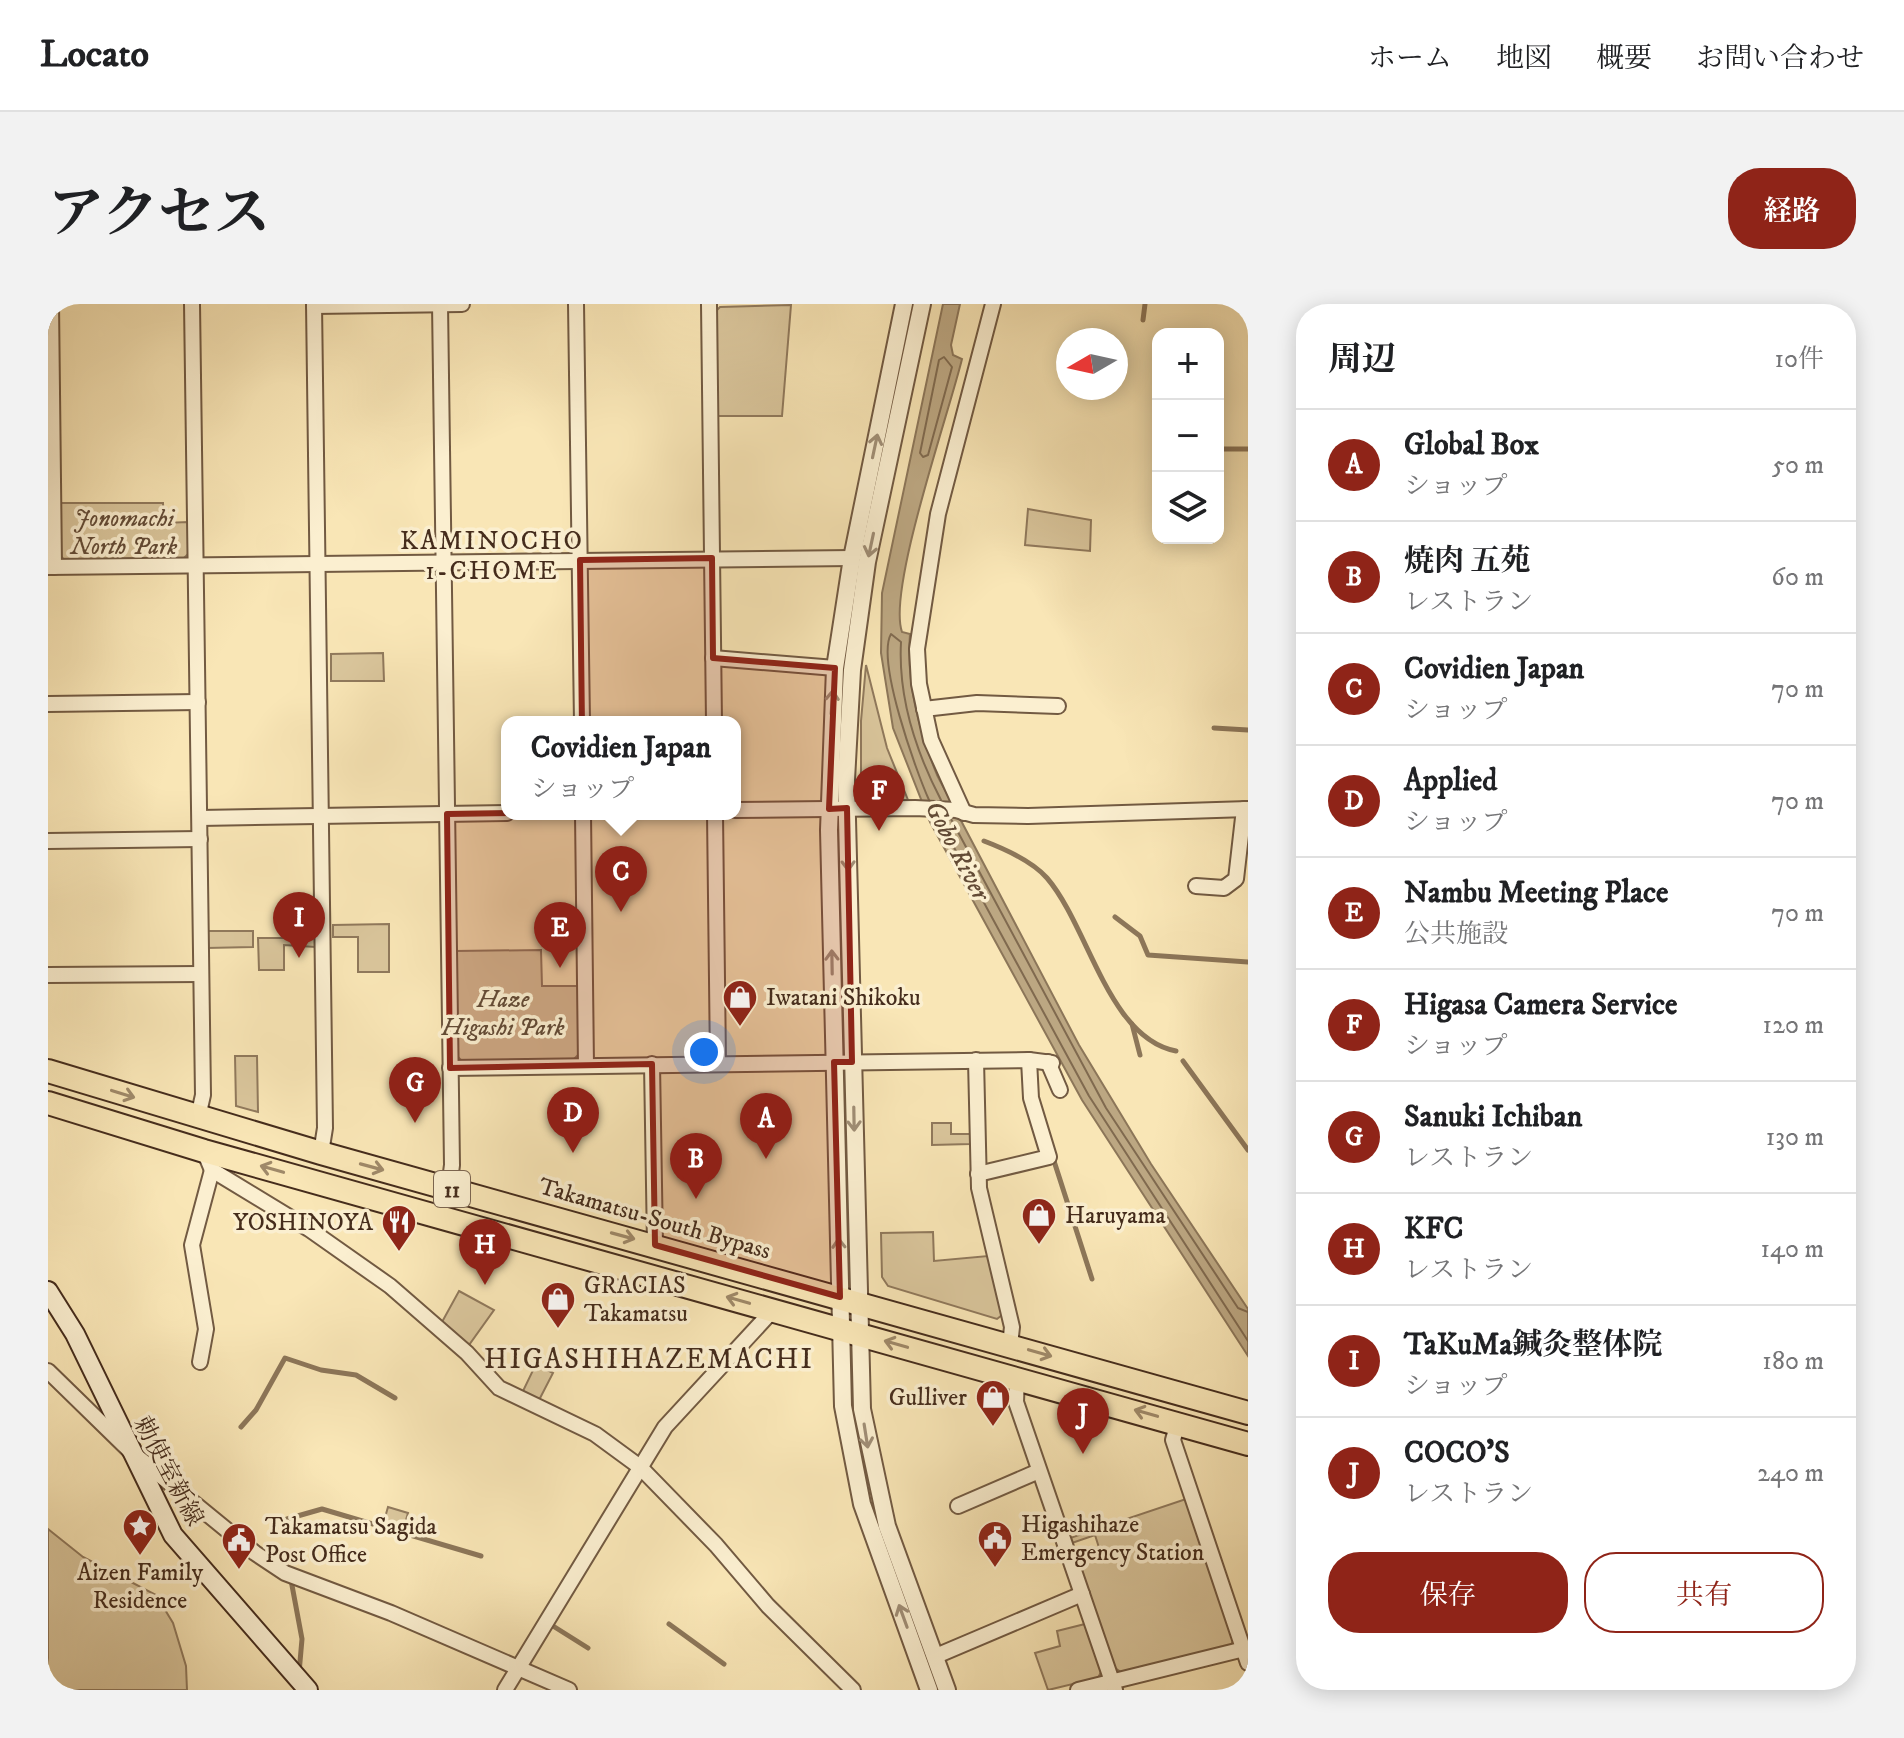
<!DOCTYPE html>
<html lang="ja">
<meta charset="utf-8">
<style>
body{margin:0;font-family:"IM FELL DW Pica","Noto Serif JP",serif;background:#f2f2f2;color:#202124}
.controls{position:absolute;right:24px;top:24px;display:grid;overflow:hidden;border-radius:16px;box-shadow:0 4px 20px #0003}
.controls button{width:72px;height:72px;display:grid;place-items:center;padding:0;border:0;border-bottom:2px solid #e0e0e0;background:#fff;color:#202124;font:40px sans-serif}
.compass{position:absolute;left:1008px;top:24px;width:72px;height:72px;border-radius:50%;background:#fff;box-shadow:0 4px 20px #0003;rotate:261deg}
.you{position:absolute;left:656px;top:748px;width:28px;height:28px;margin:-20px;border:6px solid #fff;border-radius:50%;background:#1a73e8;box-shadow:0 0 0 12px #1a73e833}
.badge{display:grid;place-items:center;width:52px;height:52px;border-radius:50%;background:#8f2418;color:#fff;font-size:26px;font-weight:700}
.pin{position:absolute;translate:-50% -66px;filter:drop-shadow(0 2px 4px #0008)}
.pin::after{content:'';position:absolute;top:42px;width:28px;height:24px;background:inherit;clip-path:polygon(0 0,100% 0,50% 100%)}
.popup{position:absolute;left:453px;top:412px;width:240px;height:104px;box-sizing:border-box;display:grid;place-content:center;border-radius:16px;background:#fff;filter:drop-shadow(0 2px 6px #0005);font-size:26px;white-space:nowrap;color:#757577}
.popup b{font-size:30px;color:#202124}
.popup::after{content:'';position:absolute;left:50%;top:100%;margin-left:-16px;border:16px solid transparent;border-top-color:#fff}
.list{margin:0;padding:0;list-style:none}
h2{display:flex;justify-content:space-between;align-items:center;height:104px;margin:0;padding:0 32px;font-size:34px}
h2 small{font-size:26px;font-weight:400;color:#757577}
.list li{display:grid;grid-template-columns:52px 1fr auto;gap:24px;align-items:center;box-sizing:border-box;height:112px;padding:0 32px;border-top:2px solid #e0e0e0}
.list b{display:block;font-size:30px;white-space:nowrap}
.list p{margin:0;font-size:26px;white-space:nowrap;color:#757577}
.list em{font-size:26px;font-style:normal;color:#757577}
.actions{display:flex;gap:16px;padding:24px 32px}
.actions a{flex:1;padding:18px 0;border:2px solid #8f2418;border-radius:32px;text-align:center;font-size:28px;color:#8f2418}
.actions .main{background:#8f2418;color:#fff}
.icon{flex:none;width:44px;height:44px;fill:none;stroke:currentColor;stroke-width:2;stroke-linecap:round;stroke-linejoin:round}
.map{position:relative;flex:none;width:1200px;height:1386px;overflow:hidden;border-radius:32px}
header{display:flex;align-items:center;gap:48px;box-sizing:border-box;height:112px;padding:0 40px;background:#fff;border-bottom:2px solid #e0e0e0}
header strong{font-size:38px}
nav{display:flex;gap:44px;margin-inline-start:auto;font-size:28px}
.intro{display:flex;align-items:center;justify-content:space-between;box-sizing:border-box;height:192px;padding:0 48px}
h1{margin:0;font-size:56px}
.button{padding:20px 36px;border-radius:32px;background:#8f2418;color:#fff;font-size:28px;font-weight:700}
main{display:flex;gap:48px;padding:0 48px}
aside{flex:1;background:#fff;border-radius:32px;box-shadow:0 4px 20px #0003}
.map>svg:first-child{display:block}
</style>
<header>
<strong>Locato</strong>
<nav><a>ホーム</a><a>地図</a><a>概要</a><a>お問い合わせ</a></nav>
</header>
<div class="intro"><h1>アクセス</h1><a class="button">経路</a></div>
<main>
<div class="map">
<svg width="1200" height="1386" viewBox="0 0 1200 1386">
<rect width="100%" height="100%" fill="#f9e6b6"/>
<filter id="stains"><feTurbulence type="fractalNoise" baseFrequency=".0025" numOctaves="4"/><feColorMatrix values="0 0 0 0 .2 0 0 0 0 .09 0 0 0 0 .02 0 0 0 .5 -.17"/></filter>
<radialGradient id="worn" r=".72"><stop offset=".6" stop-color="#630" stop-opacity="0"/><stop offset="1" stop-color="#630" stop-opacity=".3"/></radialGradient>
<g fill="#dac69c" stroke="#90795c" stroke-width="2">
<polygon points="743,1 734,112 669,112 667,8 672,3"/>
<polygon points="11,199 115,199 116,219 140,218 141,249 135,255 17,257 12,251"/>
<polygon points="980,205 1043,216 1042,247 977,241"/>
<polygon points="335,349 336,377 283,377 283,350"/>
<polygon points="818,361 839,444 860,496 820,497 813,491 813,417"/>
<polygon points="341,620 341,668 310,668 310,633 285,633 285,621"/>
<polygon points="159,627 205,627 205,643 159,644"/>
<polygon points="210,634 267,634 267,643 236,641 236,666 211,666"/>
<polygon points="493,646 494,682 531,682 531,750 526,755 414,757 409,752 408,647"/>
<polygon points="187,752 209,752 210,808 188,802"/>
<polygon points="884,819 903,819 903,830 922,830 922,840 884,841"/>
<polygon points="885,928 886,957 940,952 954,1011 949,1015 840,982 834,973 833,929"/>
<polygon points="411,987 446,1006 421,1041 394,1018"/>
<polygon points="488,1060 505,1069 490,1098 474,1089"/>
<polygon points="1138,1195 1186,1335 1183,1341 1073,1368 1067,1364 1030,1258 1053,1250 1047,1231 1024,1239 1022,1234"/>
<polygon points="340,1203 360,1209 354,1230 334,1224"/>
<polygon points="0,1225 35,1253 108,1291 125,1319 138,1362 139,1386 0,1386"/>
<polygon points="1037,1320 1053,1368 1050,1374 1000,1386 987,1349 1012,1342 1009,1327"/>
</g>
<path fill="#bca782" stroke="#8c7659" stroke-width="2" d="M 895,0 L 912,0 L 903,41 L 905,51 L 914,55 C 901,109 839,286 854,328 L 862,330 C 858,379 871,426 889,471 L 1031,741 L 1103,860 L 1200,1005 L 1200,1052 L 1034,796 L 882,518 L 845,424 L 833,349 L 834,289 Z"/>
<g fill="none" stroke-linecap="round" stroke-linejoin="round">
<g stroke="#806a4f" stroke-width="2">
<polygon points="896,53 904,63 880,151 875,153 872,149 891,56"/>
<path d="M 881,496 C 868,467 828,356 843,330 L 853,338 C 850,393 868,448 893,496"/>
<polyline points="890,514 1041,792 1200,1037"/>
<polyline points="903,515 1058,804 1190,1004 1200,1008"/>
</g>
<g stroke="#8c7659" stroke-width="5">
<polyline points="1095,16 1097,0"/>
<polyline points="1173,145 1200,145"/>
<polyline points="1166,424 1200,426"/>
<path d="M 936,537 C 957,545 984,557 999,574 C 1041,623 1060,734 1128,747"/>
<polyline points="1067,613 1092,632 1100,651 1200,658"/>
<polyline points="1084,720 1092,751"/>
<polyline points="1135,757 1200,846"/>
<polyline points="1006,857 1044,975"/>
<polyline points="193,1123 208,1106 237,1054 273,1066 308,1071 347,1094"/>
<polyline points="239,1215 274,1205 433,1252"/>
<polyline points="243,1276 254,1335 251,1369"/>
<polyline points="621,1320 676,1360"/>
<polyline points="505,1322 540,1344"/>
</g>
<g stroke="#725a42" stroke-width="18">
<g id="minor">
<polyline points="3,0 6,263"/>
<polyline points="144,0 155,791 150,813"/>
<polyline points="266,0 277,824 273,849"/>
<polyline points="392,0 404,861 401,884"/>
<polyline points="528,0 534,418"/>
<polyline points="661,0 666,418"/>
<polyline points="266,2 414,0"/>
<polyline points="0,263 804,254"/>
<polyline points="665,354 787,364"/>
<polyline points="0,400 150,398"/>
<polyline points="876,405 929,399 1010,402"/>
<polyline points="687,506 867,504 908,506 926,511 980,512 1200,505"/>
<polyline points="916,509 883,436 871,380 869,345 890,210 945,0"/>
<polyline points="535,510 538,762"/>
<polyline points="667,510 670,759"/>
<polyline points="152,514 459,509"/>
<polyline points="0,537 152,535"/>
<polyline points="1148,582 1176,584 1188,575 1196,505"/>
<polyline points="0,671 153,670"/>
<polyline points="928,756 931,884 964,1023 962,1041"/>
<polyline points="1000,758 1012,786"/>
<polyline points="604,760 607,941"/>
<polyline points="402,764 981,756 1004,759"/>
<polyline points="156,847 164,866 261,925 342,982 419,1049 451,1084 547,1130 592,1163 668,1241 720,1302 805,1386"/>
<polyline points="930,870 1001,853 983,794 981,756"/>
<polyline points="152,1058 158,1025 144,941 164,866"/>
<polyline points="0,1067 81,1146 207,1249 237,1269 343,1309 521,1386"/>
<polyline points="969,1073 968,1098 1067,1386"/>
<polyline points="1130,1118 1125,1136 1200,1359"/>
<polyline points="910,1202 991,1167"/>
<polyline points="888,1352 1034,1290"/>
<polyline points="457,1386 617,1123 726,1005"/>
<polyline points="1030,1386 1200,1344"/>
</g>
</g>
<g stroke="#725a42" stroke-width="20">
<g id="tertiary">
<polyline points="856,0 804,254 787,364 781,526 795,1102 814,1200 881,1386"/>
<polyline points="874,0 819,258 804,366 798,476 814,1105 839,1222 899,1386"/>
</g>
</g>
<g stroke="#452c1c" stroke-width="22">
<polyline id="secondary" points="0,987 27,1030 125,1231 260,1386"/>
</g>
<g stroke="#452c1c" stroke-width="26">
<g id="trunk">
<polyline points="0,767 273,849 1200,1109"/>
<polyline points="0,799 156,847 1200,1140"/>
</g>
</g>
<use href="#minor" stroke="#fbefd0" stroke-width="14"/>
<use href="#tertiary" stroke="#fbefd0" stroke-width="16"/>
<use href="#secondary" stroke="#fbefd0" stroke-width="18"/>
<use href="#trunk" stroke="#f9e6b6" stroke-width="22"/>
</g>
<defs><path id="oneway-shaft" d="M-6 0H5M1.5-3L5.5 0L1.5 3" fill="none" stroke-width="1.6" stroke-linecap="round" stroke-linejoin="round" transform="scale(2)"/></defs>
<g stroke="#a08e76">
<use href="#oneway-shaft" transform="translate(827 142) rotate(-78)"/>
<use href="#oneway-shaft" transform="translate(823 241) rotate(102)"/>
<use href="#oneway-shaft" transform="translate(784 398) rotate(-86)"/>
<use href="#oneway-shaft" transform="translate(800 555) rotate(89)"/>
<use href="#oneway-shaft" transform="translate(784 658) rotate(-91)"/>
<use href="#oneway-shaft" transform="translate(806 815) rotate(89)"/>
<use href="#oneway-shaft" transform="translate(791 946) rotate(-92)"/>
<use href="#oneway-shaft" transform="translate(818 1132) rotate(81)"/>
<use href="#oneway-shaft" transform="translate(855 1312) rotate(-110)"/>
</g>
<g stroke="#9f8969">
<use href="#oneway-shaft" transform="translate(75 790) rotate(17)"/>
<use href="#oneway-shaft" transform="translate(324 863) rotate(15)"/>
<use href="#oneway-shaft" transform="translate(224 865) rotate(-164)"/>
<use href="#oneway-shaft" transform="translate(575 932) rotate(15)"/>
<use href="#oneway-shaft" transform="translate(690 996) rotate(-164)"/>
<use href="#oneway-shaft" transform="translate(848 1040) rotate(-164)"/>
<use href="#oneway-shaft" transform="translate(992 1049) rotate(16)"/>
<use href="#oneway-shaft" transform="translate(1098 1109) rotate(-164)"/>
</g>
<path fill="#8f2418" fill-opacity="0.2" stroke="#8f2418" stroke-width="6" stroke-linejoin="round" d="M 664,254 L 665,354 L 787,364 L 781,505 L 799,504 L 804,758 L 786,758 L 792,993 L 607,941 L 604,760 L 402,764 L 399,510 L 535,508 L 532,256 Z"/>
<defs>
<g id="shop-pin" transform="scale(1.8)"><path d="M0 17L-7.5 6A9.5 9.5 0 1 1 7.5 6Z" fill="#8f2418" stroke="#fbefd0"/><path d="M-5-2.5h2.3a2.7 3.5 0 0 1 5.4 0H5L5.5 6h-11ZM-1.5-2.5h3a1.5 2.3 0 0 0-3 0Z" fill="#fff"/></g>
<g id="restaurant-pin" transform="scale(1.8)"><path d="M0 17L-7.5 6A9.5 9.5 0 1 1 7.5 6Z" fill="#8f2418" stroke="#fbefd0"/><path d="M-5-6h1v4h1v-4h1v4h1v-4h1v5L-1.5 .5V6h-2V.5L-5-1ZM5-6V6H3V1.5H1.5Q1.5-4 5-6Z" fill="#fff"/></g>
<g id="sight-pin" transform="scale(1.8)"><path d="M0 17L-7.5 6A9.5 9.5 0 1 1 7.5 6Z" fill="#8f2418" stroke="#fbefd0"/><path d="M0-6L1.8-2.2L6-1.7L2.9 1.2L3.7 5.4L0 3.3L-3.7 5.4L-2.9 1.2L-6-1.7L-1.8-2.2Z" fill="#fff"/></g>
<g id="civic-pin" transform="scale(1.8)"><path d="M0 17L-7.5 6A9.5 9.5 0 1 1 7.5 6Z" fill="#8f2418" stroke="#fbefd0"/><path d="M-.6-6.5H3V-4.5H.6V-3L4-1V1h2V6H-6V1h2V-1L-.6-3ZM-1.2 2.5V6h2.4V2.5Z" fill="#fff"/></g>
</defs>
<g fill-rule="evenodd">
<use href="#shop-pin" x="692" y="693"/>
<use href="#shop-pin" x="991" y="911"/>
<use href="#restaurant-pin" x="351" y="918"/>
<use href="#shop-pin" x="510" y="995"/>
<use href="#shop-pin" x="945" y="1093"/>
<use href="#sight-pin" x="92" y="1222"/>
<use href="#civic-pin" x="947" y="1234"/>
<use href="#civic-pin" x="191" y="1236"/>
</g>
<g text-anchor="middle" stroke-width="7" stroke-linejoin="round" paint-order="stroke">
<rect fill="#fbefd0" stroke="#7c6652" stroke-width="2" x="386" y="867" width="36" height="36" rx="6"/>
<g font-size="22" font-weight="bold" fill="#452c1c">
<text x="404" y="893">11</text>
</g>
<g font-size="24" font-style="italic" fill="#634b36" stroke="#fbefd0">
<text x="76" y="222">Jonomachi<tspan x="76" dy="28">North Park</tspan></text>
<text x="455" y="703">Haze<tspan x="455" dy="28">Higashi Park</tspan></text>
</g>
<g font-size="24" fill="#452c1c" stroke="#fbefd0" text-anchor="start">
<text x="718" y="701">Iwatani Shikoku</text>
<text x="1017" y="919">Haruyama</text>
<text x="325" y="926" text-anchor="end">YOSHINOYA</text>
<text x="536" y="989">GRACIAS<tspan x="536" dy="28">Takamatsu</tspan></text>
<text x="919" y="1101" text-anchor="end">Gulliver</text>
<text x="973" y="1228">Higashihaze<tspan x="973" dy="28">Emergency Station</tspan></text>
<text x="217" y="1230">Takamatsu Sagida<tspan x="217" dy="28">Post Office</tspan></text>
<text x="92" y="1276" text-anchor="middle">Aizen Family<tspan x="92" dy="28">Residence</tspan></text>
</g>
<g font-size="24" fill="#452c1c" stroke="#fbefd0">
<text transform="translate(607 914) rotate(16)" y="8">Takamatsu-South Bypass</text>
<text transform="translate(121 1167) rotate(62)" y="8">勅使室新線</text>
</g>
<g font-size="26" letter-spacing="2" fill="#452c1c" stroke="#fbefd0">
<text x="444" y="245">KAMINOCHO<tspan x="444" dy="30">1-CHOME</tspan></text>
</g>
<g font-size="26" font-style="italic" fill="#634b36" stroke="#fbefd0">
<text transform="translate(910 546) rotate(62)" y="9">Gobo River</text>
</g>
<g font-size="28" letter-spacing="2" fill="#452c1c" stroke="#fbefd0">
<text x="601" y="1064">HIGASHIHAZEMACHI</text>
</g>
</g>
<rect width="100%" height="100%" filter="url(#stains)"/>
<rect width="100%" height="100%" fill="url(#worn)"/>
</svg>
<div class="controls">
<button>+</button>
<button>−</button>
<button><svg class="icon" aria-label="layers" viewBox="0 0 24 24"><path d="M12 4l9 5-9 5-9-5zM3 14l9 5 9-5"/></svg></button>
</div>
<svg class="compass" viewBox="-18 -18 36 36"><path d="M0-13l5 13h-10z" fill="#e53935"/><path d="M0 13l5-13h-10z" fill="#757577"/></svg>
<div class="you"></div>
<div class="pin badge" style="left:718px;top:855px">A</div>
<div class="pin badge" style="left:648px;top:895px">B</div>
<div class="pin badge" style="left:573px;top:608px">C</div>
<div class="popup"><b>Covidien Japan</b>ショップ</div>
<div class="pin badge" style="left:525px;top:849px">D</div>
<div class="pin badge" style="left:512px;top:664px">E</div>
<div class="pin badge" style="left:831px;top:527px">F</div>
<div class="pin badge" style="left:367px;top:819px">G</div>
<div class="pin badge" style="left:437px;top:981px">H</div>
<div class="pin badge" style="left:251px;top:654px">I</div>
<div class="pin badge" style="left:1035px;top:1150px">J</div>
</div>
<aside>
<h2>周辺<small>10件</small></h2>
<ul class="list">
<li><span class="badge">A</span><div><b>Global Box</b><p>ショップ</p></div><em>50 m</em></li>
<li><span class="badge">B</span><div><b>焼肉 五苑</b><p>レストラン</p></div><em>60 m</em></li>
<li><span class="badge">C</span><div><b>Covidien Japan</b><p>ショップ</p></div><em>70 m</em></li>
<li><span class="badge">D</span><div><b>Applied</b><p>ショップ</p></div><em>70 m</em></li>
<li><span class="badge">E</span><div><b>Nambu Meeting Place</b><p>公共施設</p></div><em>70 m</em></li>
<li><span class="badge">F</span><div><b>Higasa Camera Service</b><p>ショップ</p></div><em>120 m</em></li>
<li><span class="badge">G</span><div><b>Sanuki Ichiban</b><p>レストラン</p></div><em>130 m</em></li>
<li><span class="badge">H</span><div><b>KFC</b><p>レストラン</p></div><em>140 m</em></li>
<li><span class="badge">I</span><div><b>TaKuMa鍼灸整体院</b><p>ショップ</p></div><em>180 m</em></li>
<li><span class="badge">J</span><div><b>COCO'S</b><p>レストラン</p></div><em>240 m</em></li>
</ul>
<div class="actions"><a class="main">保存</a><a>共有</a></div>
</aside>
</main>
